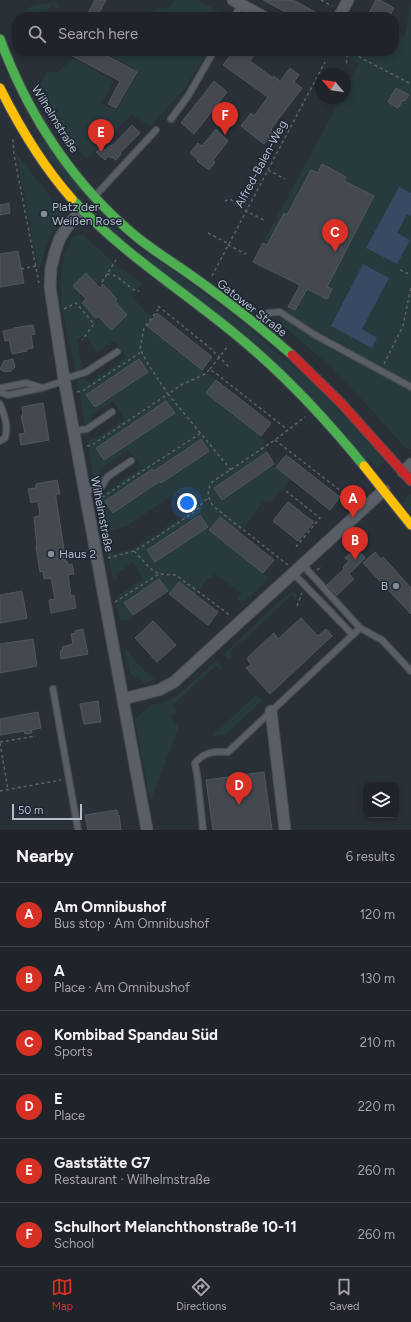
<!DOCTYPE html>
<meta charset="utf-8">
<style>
body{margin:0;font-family:Figtree,sans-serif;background:#2d3036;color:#f1f3f6}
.controls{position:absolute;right:12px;bottom:12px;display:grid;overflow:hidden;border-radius:8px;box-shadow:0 2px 6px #0003}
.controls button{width:36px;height:36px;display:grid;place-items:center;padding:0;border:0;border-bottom:1px solid #3d4147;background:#20242a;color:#f1f3f6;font:20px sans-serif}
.compass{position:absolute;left:315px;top:68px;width:36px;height:36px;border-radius:50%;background:#20242a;box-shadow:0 2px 6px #0003;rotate:299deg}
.scale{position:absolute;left:12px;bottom:10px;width:70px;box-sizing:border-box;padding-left:4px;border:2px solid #b4bcc9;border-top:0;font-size:11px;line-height:14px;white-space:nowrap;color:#b4bcc9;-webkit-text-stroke:3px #1d2633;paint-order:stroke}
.you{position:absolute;left:187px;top:503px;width:14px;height:14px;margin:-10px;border:3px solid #fff;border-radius:50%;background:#1a73e8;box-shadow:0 0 0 6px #1a73e833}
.badge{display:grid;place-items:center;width:26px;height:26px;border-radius:50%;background:#d93025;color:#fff;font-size:13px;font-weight:700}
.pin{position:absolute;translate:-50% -33px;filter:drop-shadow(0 1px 2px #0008)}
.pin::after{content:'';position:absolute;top:21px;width:14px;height:12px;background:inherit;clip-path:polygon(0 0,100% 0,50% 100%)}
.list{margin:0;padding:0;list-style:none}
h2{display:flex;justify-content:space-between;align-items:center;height:52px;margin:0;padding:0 16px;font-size:17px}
h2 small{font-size:13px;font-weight:400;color:#a2a4a8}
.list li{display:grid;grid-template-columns:26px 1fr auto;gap:12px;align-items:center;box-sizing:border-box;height:64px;padding:0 16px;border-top:1px solid #3d4147}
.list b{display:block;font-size:15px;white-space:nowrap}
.list p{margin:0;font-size:13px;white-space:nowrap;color:#a2a4a8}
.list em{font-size:13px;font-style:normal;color:#a2a4a8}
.icon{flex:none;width:22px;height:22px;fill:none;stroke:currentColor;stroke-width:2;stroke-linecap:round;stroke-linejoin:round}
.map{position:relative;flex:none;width:411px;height:830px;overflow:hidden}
.search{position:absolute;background:#20242a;box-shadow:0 2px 6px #0003;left:12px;right:12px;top:12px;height:44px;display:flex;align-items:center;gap:10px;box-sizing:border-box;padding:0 14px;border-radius:16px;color:#a2a4a8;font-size:15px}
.sheet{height:436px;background:#20242a}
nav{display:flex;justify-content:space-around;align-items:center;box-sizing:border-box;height:56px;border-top:1px solid #3d4147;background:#20242a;font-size:11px;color:#a2a4a8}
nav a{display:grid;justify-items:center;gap:2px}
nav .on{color:#d93025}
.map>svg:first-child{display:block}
</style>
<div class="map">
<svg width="411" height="830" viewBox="0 0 411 830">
<rect width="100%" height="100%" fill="#2a3038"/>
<g fill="#273a3e" fill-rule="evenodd">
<polygon points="175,0 198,0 229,17 148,17 154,9 168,8"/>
<polygon points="411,0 411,449 406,449 367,405 326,363 279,322 288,307 299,285 266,268 261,266 260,267 253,262 341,98 345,98 345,90 359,64 337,52 337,51 394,51 395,32 405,37"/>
<path d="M 54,2 L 59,4 L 58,8 L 51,5 L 44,17 L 21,17 C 25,4 42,4 54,2 Z"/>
<polygon points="117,51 129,53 133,51 208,51 184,90 150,126 131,115 87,158 83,155 59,121 39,87 48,71 57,73 73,58 114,81 102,104 117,110 138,72 113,58"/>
<polygon points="44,140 81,189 76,194 38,144"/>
<polygon points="16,153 60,209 60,219 49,238 44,253 39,272"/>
<path d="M 103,217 C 121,234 141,254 164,264 L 242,322 L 318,388 L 385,461 L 377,469 L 154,264 L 100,219 Z"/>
<path d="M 83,235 L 113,262 L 142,284 L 131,296 L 153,319 L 147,327 L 216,380 L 206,393 L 261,436 L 267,452 L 214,487 L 222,500 L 270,467 L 276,467 L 291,479 L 272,501 L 263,502 L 245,527 L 238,532 L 208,527 L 200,515 L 147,550 L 155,562 L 204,530 L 209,530 L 269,578 L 242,604 L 237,598 L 241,593 L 215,574 L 211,579 L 208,578 L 195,595 L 179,582 L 170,593 L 168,591 L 159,579 L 125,603 L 133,615 L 133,619 L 120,621 L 116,597 L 143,579 L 133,563 L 115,574 L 118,579 L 113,580 L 106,547 L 112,546 L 114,553 L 131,550 L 191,511 L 178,492 L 127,526 L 109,531 L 110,538 L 105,539 L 98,495 L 105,493 L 120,481 L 141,468 L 129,450 L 99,470 L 103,476 L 99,484 L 95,485 L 87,441 L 103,434 L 125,419 L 113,401 L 91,416 L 94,421 L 85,426 L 77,381 L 84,378 L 89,383 L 126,357 L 114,341 L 96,352 L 85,335 L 77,339 L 82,368 L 76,373 C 68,332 47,274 74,236 ZM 86,273 L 94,282 L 105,283 L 108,287 L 107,289 L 115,301 L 127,314 L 110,329 L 98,316 L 96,318 L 87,308 L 85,309 L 81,304 L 81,294 L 73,286 ZM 139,360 L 147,372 L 95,407 L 87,394 ZM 166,401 L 174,413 L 105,460 L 96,448 ZM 200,440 L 208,451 L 162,483 L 160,481 L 114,513 L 106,500 L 152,470 L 154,471 Z"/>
<polygon points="410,494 411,496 411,514 402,503"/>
<polygon points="293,593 298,594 296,599 292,595 230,652 234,657 228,659 223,655 285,596"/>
<path d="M 127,650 C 135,662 144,671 155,679 L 144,683 L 130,674 L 125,650 Z"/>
<polygon points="216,661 222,667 221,670 216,665 172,706 177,712 171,717 179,727 150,802 135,719 151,705 164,702 177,696"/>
<polygon points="256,695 262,701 226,734 211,737"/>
</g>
<g fill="#384963">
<polygon points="399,187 411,193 411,216 407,214 397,233 410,240 397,264 366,248"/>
<polygon points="363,264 389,278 362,329 377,338 372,348 331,326"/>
</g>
<g fill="#444950" stroke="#52575f">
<polygon points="95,0 106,0 97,17 86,17"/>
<polygon points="263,0 293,0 325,17 295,17"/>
<polygon points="376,0 380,0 394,8 389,17 367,17"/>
<polygon points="63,51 98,51 137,72 116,108 108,104 120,81"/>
<polygon points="234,51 241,55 244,51 257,51 250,61 273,78 274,76 280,81 290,68 299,75 294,82 302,88 271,129 274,132 264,144 241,126 251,113 254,116 268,97 223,65"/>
<polygon points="214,81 227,92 194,134 181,123"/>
<polygon points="396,88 409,95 405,101 403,100 398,108 388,102"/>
<polygon points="132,125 140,133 120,153 121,154 116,160 112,157 111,158 108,156 105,160 96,152 101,147 105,150 111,145 112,146"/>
<polygon points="216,129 228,141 213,160 215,162 209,170 197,161 199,160 190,153 198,143 202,146"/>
<polygon points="322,164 346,177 344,181 374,196 327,287 332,289 327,299 307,289 295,310 288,307 300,285 253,262 263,243 267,245 284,213 287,215 311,170 318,173"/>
<polygon points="9,203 10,213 0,215 0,205"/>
<polygon points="18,251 24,283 0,287 0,254"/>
<polygon points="86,273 100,288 103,284 117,299 115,301 127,315 111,330 98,316 96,318 82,303 86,299 73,286"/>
<polygon points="157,313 212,357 202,370 147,326"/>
<polygon points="33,325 35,334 31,335 33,348 27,349 27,351 12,354 9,340 5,341 3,331 14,329 13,328"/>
<polygon points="13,359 15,367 11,371 5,372 0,369 4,361"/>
<polygon points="139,359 148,372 95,407 86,395"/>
<polygon points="216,380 271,423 261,436 206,393"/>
<polygon points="166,401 175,413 104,460 96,448"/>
<polygon points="43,403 49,440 21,445 19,434 25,433 21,416 23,415 22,407"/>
<polygon points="201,439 209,451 161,483 160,481 113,513 105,501 152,469 154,471"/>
<polygon points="267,452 274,464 222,500 214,488"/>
<polygon points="286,455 340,497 330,510 276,467"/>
<polygon points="57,480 60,494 56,494 56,498 66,562 67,561 68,565 72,564 74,574 68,575 71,596 74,595 76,608 51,613 49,600 55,599 51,578 44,579 43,571 40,572 36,546 37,546 34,517 40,516 38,501 31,503 28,489 36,488 36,484"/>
<polygon points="288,502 314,522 298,541 273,521"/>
<polygon points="200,515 208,527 155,562 147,550"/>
<polygon points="220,517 274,560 263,573 209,530"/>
<polygon points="356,548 365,558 349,574 354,579 337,595 327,585 344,569 343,567 349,561 345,558"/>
<polygon points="375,552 381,559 383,557 411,588 411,614 363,563"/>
<polygon points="159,579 168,591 133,615 124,603"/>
<polygon points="179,582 218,612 208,625 169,594"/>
<polygon points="22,591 27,618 0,623 0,595"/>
<polygon points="301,618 318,636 326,629 332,636 270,694 246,668 251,664 248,661 248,657 274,633 278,639"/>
<polygon points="153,621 176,645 157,662 135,638"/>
<polygon points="83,629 88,654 61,659 60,651 63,650 62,647 73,644 71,634 75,633 75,631"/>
<polygon points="33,639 37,666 0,673 0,644"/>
<polygon points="98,701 101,722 84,724 80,704"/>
<polygon points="38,712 41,728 31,730 32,733 25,734 24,731 0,735 0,719"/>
<polygon points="264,772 272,830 213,830 206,780"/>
<polygon points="117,810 118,816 119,815 121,830 88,830 85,815"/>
</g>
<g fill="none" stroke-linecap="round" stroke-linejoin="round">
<g stroke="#484c53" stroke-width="8">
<g id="lane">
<polyline points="234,17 241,5"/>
<polyline points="171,119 188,96 214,51"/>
<polyline points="95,196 156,130"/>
<polyline points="258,326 268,313 280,312 315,335 411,387"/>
<polyline points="64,379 86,372 117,352"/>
<polyline points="0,388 26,383 40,387"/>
<polyline points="0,392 8,395 42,388 64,381"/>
<path d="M 0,404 C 4,414 9,427 5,438 L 0,441"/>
<polyline points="73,431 87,429 112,412"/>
<polyline points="85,492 102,486 107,477 131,461"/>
<polyline points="302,564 360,628"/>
<polyline points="293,573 353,635"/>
<polyline points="53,689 78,830"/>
<path d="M 203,830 L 198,781 L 195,763 C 204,752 214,751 228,752 L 360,628 L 382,640 L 411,671"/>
</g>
</g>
<g stroke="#484c53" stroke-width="13">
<g id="street">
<polyline points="233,0 264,17"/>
<polyline points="339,17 348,0"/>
<polyline points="82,210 69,224 60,238 55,252 51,268 50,287 64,379 147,830"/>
<polyline points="403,472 411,464"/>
<polyline points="123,699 159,690 174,682 384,490"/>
<polyline points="271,711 285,830"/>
</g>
</g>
<g stroke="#484c53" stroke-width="11">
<g id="fast">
<path d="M 0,39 C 28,115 74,186 138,238 C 153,250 169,260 185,271 C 222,297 258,325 292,355"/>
<path d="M 72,199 C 120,251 180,289 235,334 C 283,373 325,418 364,466"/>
</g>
</g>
<g stroke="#484c53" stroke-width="11">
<g id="slow">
<path d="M 0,88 C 20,128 42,165 72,199"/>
<polyline points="364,466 411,525"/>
</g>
</g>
<g stroke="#484c53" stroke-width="11">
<polyline id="jam" points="292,355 341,403 411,481"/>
</g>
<g stroke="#5d636a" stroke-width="1.5" stroke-dasharray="3 3" stroke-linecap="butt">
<polyline points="321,0 332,6"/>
<polyline points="348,51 411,84"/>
<polyline points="347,63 346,59 349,52"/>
<polyline points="13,139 14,155 39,283"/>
<polyline points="268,170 285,179"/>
<polyline points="225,201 230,199 246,211 264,220"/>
<polyline points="208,233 229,244"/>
<polyline points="228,245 246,254"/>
<polyline points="21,269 36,266"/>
<polyline points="400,270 411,275"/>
<polyline points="107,274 116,276 134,290 139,291"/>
<polyline points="212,276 325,62"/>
<polyline points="102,282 116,260"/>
<polyline points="158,306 210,348 230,368"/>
<polyline points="64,309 76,303 94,324 82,340"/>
<polyline points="384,364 403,326 411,287"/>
<polyline points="210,369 228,346"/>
<polyline points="77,392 84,390 141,352"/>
<polyline points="275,440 355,502"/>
<polyline points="87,446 92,445 168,394 148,364 140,349 144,328 159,308"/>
<polyline points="231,470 168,394 181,385 205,374 210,369 288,430"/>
<polyline points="286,491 320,518 295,548"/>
<polyline points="96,498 104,496 201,433"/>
<polyline points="134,551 151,569 159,574"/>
<polyline points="108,558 134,551 143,546 196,511 204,501 209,498"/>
<path d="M 288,565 L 213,506 C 208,497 206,492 212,482 L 275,440 L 305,417"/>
<polyline points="317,570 322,566"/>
<polyline points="115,602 159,574 176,575 231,616"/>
<polyline points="297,606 302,593"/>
<polyline points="0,742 36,736"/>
<polyline points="0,743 8,790"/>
<polyline points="0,791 61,780"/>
</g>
<use href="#lane" stroke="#5a5e66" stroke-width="5.5"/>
<use href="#street" stroke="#5a5e66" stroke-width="11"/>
<use href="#fast" stroke="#4caf50" stroke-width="9"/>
<use href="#slow" stroke="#ffc107" stroke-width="9"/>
<use href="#jam" stroke="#c62828" stroke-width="9"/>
</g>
<g fill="#848b96" stroke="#1d2633" stroke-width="1.5">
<circle cx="44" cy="214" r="4"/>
<circle cx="51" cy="554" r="4"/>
<circle cx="396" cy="586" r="4"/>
</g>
<g text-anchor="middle" stroke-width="3" stroke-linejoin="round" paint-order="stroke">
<g font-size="12" fill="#b4bcc9" stroke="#1d2633">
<text transform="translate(55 119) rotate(58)" y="4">Wilhelmstraße</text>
<text transform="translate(261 164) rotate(-62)" y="4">Alfred-Balen-Weg</text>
<text transform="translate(252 308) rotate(38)" y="4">Gatower Straße</text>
<text transform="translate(102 514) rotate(79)" y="4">Wilhelmstraße</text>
</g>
<g font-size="12" fill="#b4bcc9" stroke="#1d2633" text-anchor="start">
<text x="52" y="211">Platz der<tspan x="52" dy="14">Weißen Rose</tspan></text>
<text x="59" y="558">Haus 2</text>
<text x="388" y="590" text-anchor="end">B</text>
</g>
</g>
</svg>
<div class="controls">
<button><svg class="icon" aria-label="layers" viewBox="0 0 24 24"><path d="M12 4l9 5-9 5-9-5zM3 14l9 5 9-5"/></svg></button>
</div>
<svg class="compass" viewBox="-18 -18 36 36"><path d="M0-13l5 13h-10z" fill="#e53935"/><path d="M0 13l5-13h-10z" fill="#a2a4a8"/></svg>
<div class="scale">50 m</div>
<div class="you"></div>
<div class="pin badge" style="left:353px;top:518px">A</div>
<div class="pin badge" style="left:355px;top:560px">B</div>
<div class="pin badge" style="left:335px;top:252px">C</div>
<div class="pin badge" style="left:239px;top:805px">D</div>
<div class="pin badge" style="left:101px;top:152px">E</div>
<div class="pin badge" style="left:225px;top:135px">F</div>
<div class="search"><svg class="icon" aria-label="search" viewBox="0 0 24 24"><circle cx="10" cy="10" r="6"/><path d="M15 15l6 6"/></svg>Search here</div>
</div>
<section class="sheet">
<h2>Nearby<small>6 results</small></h2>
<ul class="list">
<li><span class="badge">A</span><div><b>Am Omnibushof</b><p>Bus stop · Am Omnibushof</p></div><em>120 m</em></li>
<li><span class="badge">B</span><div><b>A</b><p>Place · Am Omnibushof</p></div><em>130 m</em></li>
<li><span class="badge">C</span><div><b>Kombibad Spandau Süd</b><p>Sports</p></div><em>210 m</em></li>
<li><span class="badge">D</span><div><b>E</b><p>Place</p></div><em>220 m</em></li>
<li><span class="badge">E</span><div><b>Gaststätte G7</b><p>Restaurant · Wilhelmstraße</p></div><em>260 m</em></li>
<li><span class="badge">F</span><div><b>Schulhort Melanchthonstraße 10-11</b><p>School</p></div><em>260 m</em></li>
</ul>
</section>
<nav>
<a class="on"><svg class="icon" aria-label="map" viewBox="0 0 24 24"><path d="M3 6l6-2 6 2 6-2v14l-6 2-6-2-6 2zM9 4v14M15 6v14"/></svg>Map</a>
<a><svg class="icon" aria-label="directions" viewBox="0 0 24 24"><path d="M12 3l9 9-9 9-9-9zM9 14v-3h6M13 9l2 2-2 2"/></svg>Directions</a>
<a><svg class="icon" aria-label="saved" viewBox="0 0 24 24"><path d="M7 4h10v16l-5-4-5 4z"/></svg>Saved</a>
</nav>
